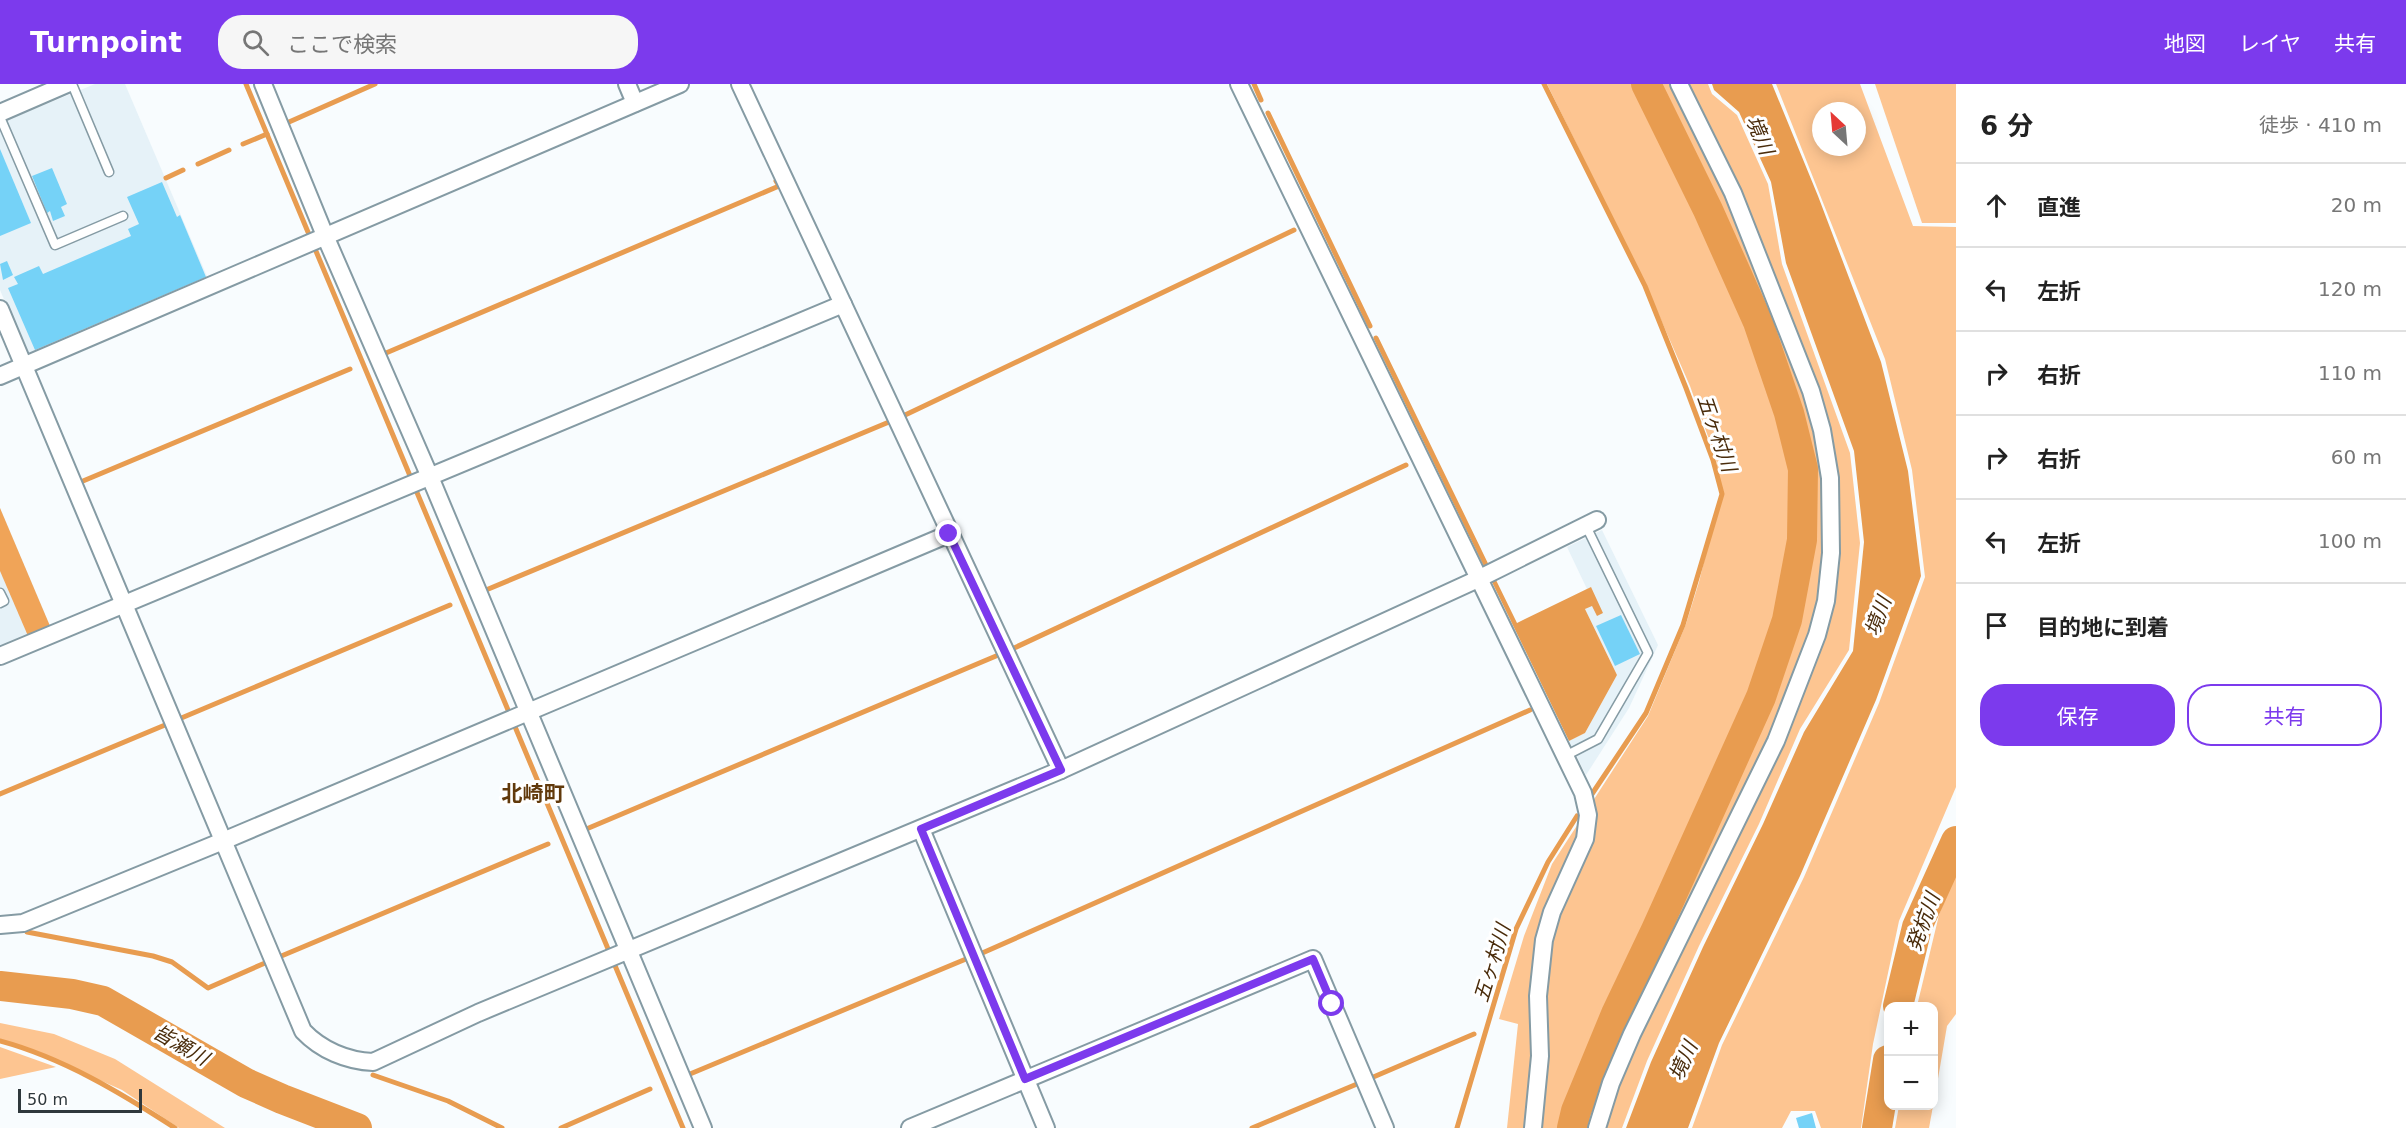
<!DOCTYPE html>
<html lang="ja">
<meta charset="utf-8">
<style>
body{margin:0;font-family:"DejaVu Sans","Noto Sans JP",sans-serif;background:#f6f6f6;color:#222}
.controls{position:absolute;right:18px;bottom:18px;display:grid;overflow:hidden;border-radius:12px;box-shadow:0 3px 15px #0003}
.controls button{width:54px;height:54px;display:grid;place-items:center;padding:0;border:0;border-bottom:2px solid #e0e0e0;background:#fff;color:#222;font:30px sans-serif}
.compass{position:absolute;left:1812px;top:18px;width:54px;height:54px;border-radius:50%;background:#fff;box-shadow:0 3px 15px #0003;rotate:334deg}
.scale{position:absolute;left:18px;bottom:15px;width:124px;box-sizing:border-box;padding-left:6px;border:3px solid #2f383c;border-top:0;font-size:16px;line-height:21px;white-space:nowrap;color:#2f383c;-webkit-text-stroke:4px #fff;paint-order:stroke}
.stop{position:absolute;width:18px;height:18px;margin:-14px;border:4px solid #7c3aed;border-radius:50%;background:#fff}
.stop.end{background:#7c3aed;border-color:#fff;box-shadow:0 2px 6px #0008}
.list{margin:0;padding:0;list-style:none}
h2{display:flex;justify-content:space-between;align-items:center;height:78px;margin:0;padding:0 24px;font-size:26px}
h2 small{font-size:20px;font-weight:400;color:#767676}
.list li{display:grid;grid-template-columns:39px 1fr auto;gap:18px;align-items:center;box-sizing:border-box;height:84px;padding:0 24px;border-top:2px solid #e0e0e0}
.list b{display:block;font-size:22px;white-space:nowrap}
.list em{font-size:20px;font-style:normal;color:#767676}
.actions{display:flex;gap:12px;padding:18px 24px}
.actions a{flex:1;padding:14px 0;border:2px solid #7c3aed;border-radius:24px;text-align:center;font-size:21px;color:#7c3aed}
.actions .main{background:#7c3aed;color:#fff}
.icon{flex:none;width:33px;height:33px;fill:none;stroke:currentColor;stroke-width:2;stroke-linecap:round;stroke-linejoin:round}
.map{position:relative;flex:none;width:1956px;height:1044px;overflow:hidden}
header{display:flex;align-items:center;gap:36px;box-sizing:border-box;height:84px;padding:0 30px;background:#7c3aed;color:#fff}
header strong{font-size:28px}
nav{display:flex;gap:33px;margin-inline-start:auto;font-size:21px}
.search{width:420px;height:54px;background:#f6f6f6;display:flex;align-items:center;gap:15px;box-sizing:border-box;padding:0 21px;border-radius:24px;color:#767676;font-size:22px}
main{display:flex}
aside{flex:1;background:#fff}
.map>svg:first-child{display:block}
</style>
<header>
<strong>Turnpoint</strong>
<div class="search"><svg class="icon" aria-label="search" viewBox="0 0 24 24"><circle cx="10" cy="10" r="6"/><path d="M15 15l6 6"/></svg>ここで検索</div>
<nav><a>地図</a><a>レイヤ</a><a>共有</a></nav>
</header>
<main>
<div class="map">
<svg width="1956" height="1044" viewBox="0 0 1956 1044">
<rect width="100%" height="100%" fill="#f8fcfe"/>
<g fill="#e6f2f8">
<polygon points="95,0 125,0 209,197 29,274 0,206 0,39"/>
<polygon points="0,424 50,542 0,563"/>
<polygon points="1602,446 1658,561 1629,624 1586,691 1569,657 1585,649 1617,591 1585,525 1592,521 1591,503 1587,505 1567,463"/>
</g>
<g fill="#fdc591" fill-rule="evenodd">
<polygon points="1547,0 1708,0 1712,10 1737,31 1768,100 1782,180 1850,369 1860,459 1849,566 1800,645 1759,740 1699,862 1647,977 1622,1044 1507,1044 1518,940 1499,935 1524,852 1552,780 1648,632 1686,540 1699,498 1721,409 1716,375 1690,302 1647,204"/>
<path d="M 1776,0 L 1860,0 L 1913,142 L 1956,143 L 1956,703 L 1899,837 L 1873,960 L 1861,1044 L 1821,1044 L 1815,1027 L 1791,1027 L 1782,1044 L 1692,1044 L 1722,961 L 1804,793 L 1879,619 L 1925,493 L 1912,386 L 1885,275 ZM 1821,27 L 1857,27 L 1857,63 L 1821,63 Z"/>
<polygon points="1875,0 1956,0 1956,139 1922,139"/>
<polygon points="1956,786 1956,930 1947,942 1934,1018 1934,922 1917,922 1939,831"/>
<polygon points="0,939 54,950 115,975 225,1044 179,1044 122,1006 43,971 0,955"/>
<polygon points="0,963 56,983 0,995"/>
<polygon points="1899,1022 1933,1022 1929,1044 1895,1044"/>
</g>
<polygon fill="#f0a458" points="0,424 50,542 28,552 0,487"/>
<g fill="#e89c50">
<polygon points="1712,0 1772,0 1818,112 1881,278 1908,387 1921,492 1876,616 1800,792 1719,959 1688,1044 1626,1044 1651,978 1703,863 1763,740 1804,648 1853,567 1864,458 1854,367 1786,179 1771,98 1739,28 1714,6"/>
<polygon points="1495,494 1517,539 1591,503 1603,529 1597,532 1592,522 1585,525 1617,591 1585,649 1569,657 1491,496"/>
</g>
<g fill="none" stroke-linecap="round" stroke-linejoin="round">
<g stroke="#e89c50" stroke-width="5">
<polyline points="246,0 683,1044"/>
<polyline points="1254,0 1261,16"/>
<polyline points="1544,0 1645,202 1686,304 1713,376 1722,410 1683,541 1646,629 1592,710"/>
<polyline points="1268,29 1370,242"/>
<polyline points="289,38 375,0"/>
<polyline points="243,60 267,50"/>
<polyline points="198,80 229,66"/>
<polyline points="166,94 183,86"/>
<polyline points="1376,254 1487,483"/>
<polyline points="386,269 779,102 776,97"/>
<polyline points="903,332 1294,146"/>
<polyline points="83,397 350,285"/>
<polyline points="486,506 889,338"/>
<polyline points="1012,565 1406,381"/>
<polyline points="179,635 450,521"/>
<polyline points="0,710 165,641"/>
<polyline points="584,746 996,572"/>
<polyline points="27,848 153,872 172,878 208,904 265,879"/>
<polyline points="980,870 1530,626"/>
<polyline points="279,873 548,760"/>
<path d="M 0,957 C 63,974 121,1009 175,1044"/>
<polyline points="690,990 966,875"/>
<polyline points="373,991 448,1017 502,1044"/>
<polyline points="1371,994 1474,950"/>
<polyline points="561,1044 650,1005"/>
<polyline points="1252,1044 1357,1000"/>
<polyline points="1457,1044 1516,845 1548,778 1577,732"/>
</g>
<g stroke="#e89c50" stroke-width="30">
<polyline points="0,902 72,910 103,917 246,999 282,1015 357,1044"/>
<polyline points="1898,922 1917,843 1956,757"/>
<polyline points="1572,1044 1576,1027 1616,930 1656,846 1761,613 1787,536 1802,456 1803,385 1789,329 1758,238 1708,126 1646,0"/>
<polyline points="1877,1044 1888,976"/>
</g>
</g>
<g fill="#75d2f7">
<polygon points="0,65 31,139 0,152"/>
<polygon points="52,84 67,120 61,123 65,132 53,137 50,127 47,129 32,92"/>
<polygon points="162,98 177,133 180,131 206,193 35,266 8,204 18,200 14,193 39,182 43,190 131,152 128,145 139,140 127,113"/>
<polygon points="7,177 13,191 3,196 0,180"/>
<polygon points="1621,531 1640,570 1615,582 1596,542"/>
<polygon points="1812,1029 1816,1044 1799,1044 1796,1034"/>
</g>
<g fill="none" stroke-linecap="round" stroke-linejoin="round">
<g stroke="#859ba4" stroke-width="11">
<g id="lane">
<polyline points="72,0 109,88"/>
<polyline points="0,33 55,161 123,132"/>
<polyline points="0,509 4,517 0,519"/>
<polyline points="1565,672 1598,655 1648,569 1586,442"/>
</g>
</g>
<g stroke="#859ba4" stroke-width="20">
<g id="street">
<polyline points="263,0 326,154 430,393 703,1044"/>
<polyline points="627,0 635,19"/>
<polyline points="740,0 1061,686"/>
<polyline points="1239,0 1583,709 1588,731 1585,755 1552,828 1544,856 1538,912 1540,972 1533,1044"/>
<polyline points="0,29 67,0"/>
<path d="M 0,225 L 303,947 C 321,966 347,977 373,978 L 478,929 L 1061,686 L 1478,495 L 1597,436"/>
<polyline points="0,292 680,0"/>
<polyline points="0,572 843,220"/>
<polyline points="921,745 1046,1044"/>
<polyline points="0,841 23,839 223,757 949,450"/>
<polyline points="910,1044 1313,875 1385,1044"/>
<polyline points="1597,1044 1611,999 1632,950 1776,657 1817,551 1826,517 1831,469 1830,394 1822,346 1811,307 1733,109 1679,0"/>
</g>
</g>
<use href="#lane" stroke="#fff" stroke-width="8"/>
<use href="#street" stroke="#fff" stroke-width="16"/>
</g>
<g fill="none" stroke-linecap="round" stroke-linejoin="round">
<polyline stroke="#7c3aed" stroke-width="8" points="949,450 1061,686 921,745 1025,995 1313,875 1332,920"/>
</g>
<g text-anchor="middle" stroke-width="6" stroke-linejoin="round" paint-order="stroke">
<g font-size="20" font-style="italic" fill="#4a2c0b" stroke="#fff">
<text transform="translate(1760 51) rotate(67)" y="7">境川</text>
<text transform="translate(1717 349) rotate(71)" y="7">五ヶ村川</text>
<text transform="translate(1878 532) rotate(-70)" y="7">境川</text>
<text transform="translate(1923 838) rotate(-70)" y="7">発杭川</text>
<text transform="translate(1492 879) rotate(-73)" y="7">五ヶ村川</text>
<text transform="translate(181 961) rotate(30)" y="7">皆瀬川</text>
<text transform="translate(1683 977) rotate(-66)" y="7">境川</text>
</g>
<g font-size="21" font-weight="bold" fill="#61390b" stroke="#fff">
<text x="533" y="717">北崎町</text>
</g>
</g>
</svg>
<div class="controls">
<button>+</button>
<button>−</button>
</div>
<svg class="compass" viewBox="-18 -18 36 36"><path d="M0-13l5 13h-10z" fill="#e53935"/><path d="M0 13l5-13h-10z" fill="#767676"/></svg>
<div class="scale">50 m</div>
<div class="stop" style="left:1332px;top:920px"></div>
<div class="stop end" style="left:949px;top:450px"></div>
</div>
<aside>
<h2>6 分<small>徒歩 · 410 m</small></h2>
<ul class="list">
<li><svg class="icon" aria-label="ahead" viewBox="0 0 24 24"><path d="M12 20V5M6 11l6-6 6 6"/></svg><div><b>直進</b></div><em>20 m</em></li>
<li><svg class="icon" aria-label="left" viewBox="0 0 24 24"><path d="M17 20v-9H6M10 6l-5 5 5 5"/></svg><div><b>左折</b></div><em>120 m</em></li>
<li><svg class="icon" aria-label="right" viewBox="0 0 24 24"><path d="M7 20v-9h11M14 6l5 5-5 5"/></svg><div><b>右折</b></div><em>110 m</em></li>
<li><svg class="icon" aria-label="right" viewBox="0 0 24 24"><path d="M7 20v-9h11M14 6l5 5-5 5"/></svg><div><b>右折</b></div><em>60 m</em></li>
<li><svg class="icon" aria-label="left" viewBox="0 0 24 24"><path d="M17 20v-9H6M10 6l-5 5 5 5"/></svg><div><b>左折</b></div><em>100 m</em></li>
<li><svg class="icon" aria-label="arrive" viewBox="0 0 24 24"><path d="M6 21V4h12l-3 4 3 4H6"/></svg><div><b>目的地に到着</b></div></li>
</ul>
<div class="actions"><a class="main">保存</a><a>共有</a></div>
</aside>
</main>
